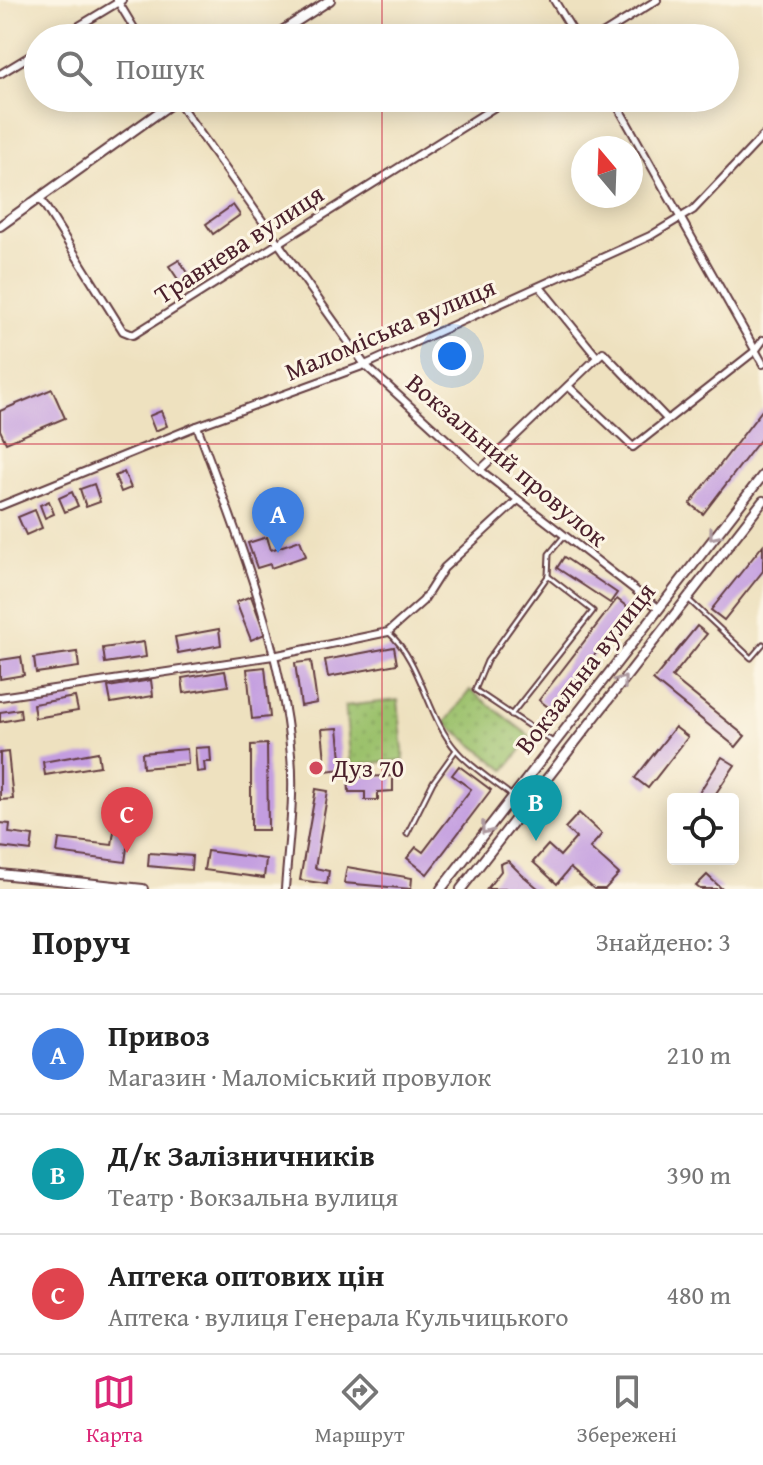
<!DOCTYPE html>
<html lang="uk">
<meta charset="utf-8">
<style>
body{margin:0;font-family:"Gentium Book Plus",serif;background:#f2f2f2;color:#222}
.controls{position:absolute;right:24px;bottom:24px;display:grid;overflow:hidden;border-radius:8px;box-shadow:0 4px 20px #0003}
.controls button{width:72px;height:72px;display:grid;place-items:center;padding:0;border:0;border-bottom:2px solid #e0e0e0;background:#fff;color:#222;font:40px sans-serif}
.compass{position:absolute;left:571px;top:136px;width:72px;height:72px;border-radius:50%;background:#fff;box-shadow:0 4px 20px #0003;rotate:341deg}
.you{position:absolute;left:452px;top:356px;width:28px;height:28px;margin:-20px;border:6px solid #fff;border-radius:50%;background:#1a73e8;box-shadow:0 0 0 12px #1a73e833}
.badge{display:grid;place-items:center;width:52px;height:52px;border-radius:50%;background:#db2777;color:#fff;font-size:26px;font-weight:700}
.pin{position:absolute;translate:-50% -66px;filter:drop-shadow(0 2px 4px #0008)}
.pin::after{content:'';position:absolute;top:42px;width:28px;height:24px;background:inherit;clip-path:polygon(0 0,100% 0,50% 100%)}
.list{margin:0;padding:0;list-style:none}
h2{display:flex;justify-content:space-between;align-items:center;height:104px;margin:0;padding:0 32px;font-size:34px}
h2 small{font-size:26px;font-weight:400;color:#767676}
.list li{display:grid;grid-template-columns:52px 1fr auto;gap:24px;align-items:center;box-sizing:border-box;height:120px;padding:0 32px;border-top:2px solid #e0e0e0}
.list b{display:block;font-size:30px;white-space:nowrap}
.list p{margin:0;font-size:26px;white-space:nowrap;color:#767676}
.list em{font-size:26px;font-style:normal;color:#767676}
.icon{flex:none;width:44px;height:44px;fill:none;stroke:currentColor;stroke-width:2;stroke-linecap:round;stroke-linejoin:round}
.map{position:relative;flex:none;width:763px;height:889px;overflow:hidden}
.search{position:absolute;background:#fff;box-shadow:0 4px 20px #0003;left:24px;right:24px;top:24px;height:88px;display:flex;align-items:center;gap:20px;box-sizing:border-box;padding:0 28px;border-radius:44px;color:#767676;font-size:30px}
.sheet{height:464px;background:#fff}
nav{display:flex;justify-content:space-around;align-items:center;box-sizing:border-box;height:112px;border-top:2px solid #e0e0e0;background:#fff;font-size:22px;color:#767676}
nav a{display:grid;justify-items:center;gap:4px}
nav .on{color:#db2777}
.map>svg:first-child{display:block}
</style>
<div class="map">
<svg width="763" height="889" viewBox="0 0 763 889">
<defs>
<pattern id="park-dots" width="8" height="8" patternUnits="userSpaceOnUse" patternTransform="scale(2)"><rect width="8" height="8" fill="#9bc16c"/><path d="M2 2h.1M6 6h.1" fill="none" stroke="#87a55e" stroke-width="1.8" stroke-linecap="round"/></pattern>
</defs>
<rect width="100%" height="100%" fill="#fcf5e5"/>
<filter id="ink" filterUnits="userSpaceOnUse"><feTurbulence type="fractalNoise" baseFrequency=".0125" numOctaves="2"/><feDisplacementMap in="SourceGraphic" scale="16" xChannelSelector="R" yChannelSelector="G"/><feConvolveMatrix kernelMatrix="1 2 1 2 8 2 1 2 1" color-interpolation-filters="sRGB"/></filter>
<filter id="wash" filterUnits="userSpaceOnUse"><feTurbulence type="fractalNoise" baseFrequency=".006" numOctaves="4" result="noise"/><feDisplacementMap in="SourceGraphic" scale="32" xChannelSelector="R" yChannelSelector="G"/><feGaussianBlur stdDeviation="1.8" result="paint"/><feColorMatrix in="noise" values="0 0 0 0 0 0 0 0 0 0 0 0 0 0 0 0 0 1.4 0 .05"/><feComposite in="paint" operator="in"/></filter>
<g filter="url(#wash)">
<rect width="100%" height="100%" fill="#eee1bf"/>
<g fill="url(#park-dots)" stroke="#72704c" stroke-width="2">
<polygon points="470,690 531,737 505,770 445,723"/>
<polygon points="398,700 404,760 351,765 345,706"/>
</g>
<g id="blocks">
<g fill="#c39de0">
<polygon points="233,205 240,215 213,234 206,224"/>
<polygon points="179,260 196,284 186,291 169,266"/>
<polygon points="52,389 65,418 6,443 0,430 0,411"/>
<polygon points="763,409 763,436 703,514 690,504"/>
<polygon points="161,411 167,426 155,431 149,416"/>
<polygon points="124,472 131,488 121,492 115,476"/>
<polygon points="94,484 100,502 86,507 80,489"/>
<polygon points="72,492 78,506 65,512 59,498"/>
<polygon points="49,501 54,514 45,518 40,505"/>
<polygon points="35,510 42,528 26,535 18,517"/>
<polygon points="267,537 271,550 300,540 306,556 271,568 270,564 257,568 248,543"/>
<polygon points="763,545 763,571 724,620 711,610"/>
<polygon points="564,557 617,593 610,603 557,568"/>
<polygon points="251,596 265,634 251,640 236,602"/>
<polygon points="617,599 630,609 552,710 539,700"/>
<polygon points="697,626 707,634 672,677 745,736 736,747 653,680"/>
<polygon points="219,629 221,645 178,653 175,637"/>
<polygon points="144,642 146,657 105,663 103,648"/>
<polygon points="394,647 397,664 328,677 325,660"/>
<polygon points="77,652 79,667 36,673 34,658"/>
<polygon points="21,657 24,675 0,679 0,660"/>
<polygon points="311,661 317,703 301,706 295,663"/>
<polygon points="265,667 270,717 252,719 247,669"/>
<polygon points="225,671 228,686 184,693 182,678"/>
<polygon points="151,680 153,696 111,703 108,687"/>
<polygon points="75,697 78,711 35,718 33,704"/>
<polygon points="20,709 21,718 0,722 0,712"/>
<polygon points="675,727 688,737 648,788 635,778"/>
<polygon points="338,728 342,769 326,771 322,729"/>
<polygon points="267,744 268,830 251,830 251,745"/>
<polygon points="210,747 211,762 204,762 205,771 197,772 195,748"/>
<polygon points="187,749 188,764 143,768 142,753"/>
<polygon points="8,752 13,799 0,800 0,753"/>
<polygon points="98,752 100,766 45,775 43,762"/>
<polygon points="722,757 735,765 712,799 695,799"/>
<polygon points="459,766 491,790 427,874 407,858 416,847 423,852 471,789 452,775"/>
<polygon points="393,776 393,791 378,792 378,800 365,800 365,792 349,792 348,777"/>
<polygon points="316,789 328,791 315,868 329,871 327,884 300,880"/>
<polygon points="117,811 132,813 125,862 57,853 59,839 112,845"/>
<polygon points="579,813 602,834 590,848 619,874 605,889 594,889 570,868 557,884 533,862 548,845 560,856 576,838 565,828"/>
<polygon points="0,823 10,824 9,833 33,836 31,851 0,847"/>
<polygon points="207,851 266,859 264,878 204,870"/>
<polygon points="149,853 192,856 191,870 148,866"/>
<polygon points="508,861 521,874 539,889 487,889 501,871 500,864"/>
<polygon points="347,867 412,878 411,889 344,883"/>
<polygon points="707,875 722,889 700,889 696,886"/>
</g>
</g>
</g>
<g filter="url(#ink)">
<use href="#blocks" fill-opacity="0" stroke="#633c41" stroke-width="2"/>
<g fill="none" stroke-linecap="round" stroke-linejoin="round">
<g stroke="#633c41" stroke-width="7">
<g id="service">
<polyline points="690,601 751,658 763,644"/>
<path d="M 388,632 C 423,663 426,716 457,751 C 472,768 493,781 511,795"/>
<polyline points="511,715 593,611 548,576"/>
<polyline points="553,742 475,690 487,661 548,576 549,554 565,535"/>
<polyline points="407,834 433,782 456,750"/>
</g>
</g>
<g stroke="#633c41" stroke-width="10">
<g id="minor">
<polyline points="117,0 140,38"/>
<polyline points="554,0 577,38"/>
<polyline points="59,38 122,0"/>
<polyline points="596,38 657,0"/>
<polyline points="0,74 38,51"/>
<polyline points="175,98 365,365 480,470 657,607"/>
<polyline points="613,98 763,364"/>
<polyline points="40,198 123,331 133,335 509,98"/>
<polyline points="540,287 597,357"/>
<polyline points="568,386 633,447 755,351 763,340"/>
<path d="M 197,426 C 236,531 281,643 291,755 C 295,799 288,845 285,889"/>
<polyline points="480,470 603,352 666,418"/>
<polyline points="0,506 197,426 365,365 650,236 693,210 763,136"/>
<polyline points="0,697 273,656 388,632 423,601 444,568 518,500"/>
</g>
</g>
<g stroke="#633c41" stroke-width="12">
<g id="tertiary">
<polyline points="271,38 330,0"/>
<polyline points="0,226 179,98"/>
<polyline points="0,874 143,889"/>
<polyline points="441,889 763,475"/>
<polyline points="461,889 763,501"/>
</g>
</g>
<use href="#service" stroke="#fff" stroke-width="3"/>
<use href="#minor" stroke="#fff" stroke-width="6"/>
<use href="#tertiary" stroke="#fff" stroke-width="8"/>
</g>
<defs><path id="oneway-chevron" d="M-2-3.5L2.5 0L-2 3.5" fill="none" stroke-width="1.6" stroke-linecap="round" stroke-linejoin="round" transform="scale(2)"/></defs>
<g stroke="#ae9aa0">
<use href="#oneway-chevron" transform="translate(714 535) rotate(129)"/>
<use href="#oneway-chevron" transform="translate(622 681) rotate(-52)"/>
<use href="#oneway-chevron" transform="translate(486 829) rotate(127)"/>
</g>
</g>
<path fill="none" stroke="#d1495b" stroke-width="2" stroke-opacity="0.55" d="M 382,0 L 382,38M 382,98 L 382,889M 0,444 L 763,444"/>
<circle fill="#d1495b" stroke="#fcf5e5" stroke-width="3" cx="316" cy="768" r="8"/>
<g text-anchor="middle" stroke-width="6" stroke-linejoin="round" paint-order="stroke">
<g font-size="26" fill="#4a1f2b" stroke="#fcf5e5">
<text transform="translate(239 244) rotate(-33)" y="9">Травнева вулиця</text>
<text transform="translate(390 329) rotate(-23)" y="9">Маломіська вулиця</text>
<text transform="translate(507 460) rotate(40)" y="9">Вокзальний провулок</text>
<text transform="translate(585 668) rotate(-52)" y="9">Вокзальна вулиця</text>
</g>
<g font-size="26" fill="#4a1f2b" stroke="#fcf5e5" text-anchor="start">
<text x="332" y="777">Дуз 70</text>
</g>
</g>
</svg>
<div class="controls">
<button><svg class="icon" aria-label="locate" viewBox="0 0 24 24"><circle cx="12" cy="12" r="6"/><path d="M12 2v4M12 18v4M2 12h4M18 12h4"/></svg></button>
</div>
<svg class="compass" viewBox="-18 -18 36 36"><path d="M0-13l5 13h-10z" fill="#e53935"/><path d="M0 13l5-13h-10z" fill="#767676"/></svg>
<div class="you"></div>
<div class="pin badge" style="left:278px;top:553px;background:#3f7fe0">A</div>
<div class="pin badge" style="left:536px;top:841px;background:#0f9aa8">B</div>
<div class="pin badge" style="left:127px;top:853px;background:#e0444e">C</div>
<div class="search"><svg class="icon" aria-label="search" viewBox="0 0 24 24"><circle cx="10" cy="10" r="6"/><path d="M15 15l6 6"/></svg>Пошук</div>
</div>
<section class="sheet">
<h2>Поруч<small>Знайдено: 3</small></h2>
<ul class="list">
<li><span class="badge" style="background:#3f7fe0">A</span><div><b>Привоз</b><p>Магазин · Маломіський провулок</p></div><em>210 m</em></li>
<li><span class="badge" style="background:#0f9aa8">B</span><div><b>Д/к Залізничників</b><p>Театр · Вокзальна вулиця</p></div><em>390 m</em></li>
<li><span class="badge" style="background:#e0444e">C</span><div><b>Аптека оптових цін</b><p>Аптека · вулиця Генерала Кульчицького</p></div><em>480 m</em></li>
</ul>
</section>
<nav>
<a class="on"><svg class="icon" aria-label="map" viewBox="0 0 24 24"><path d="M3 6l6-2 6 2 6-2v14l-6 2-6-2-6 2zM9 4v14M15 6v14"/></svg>Карта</a>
<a><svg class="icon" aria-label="directions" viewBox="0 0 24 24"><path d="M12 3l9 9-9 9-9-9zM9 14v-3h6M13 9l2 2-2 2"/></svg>Маршрут</a>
<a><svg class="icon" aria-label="saved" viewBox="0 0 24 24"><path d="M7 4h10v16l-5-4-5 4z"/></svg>Збережені</a>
</nav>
